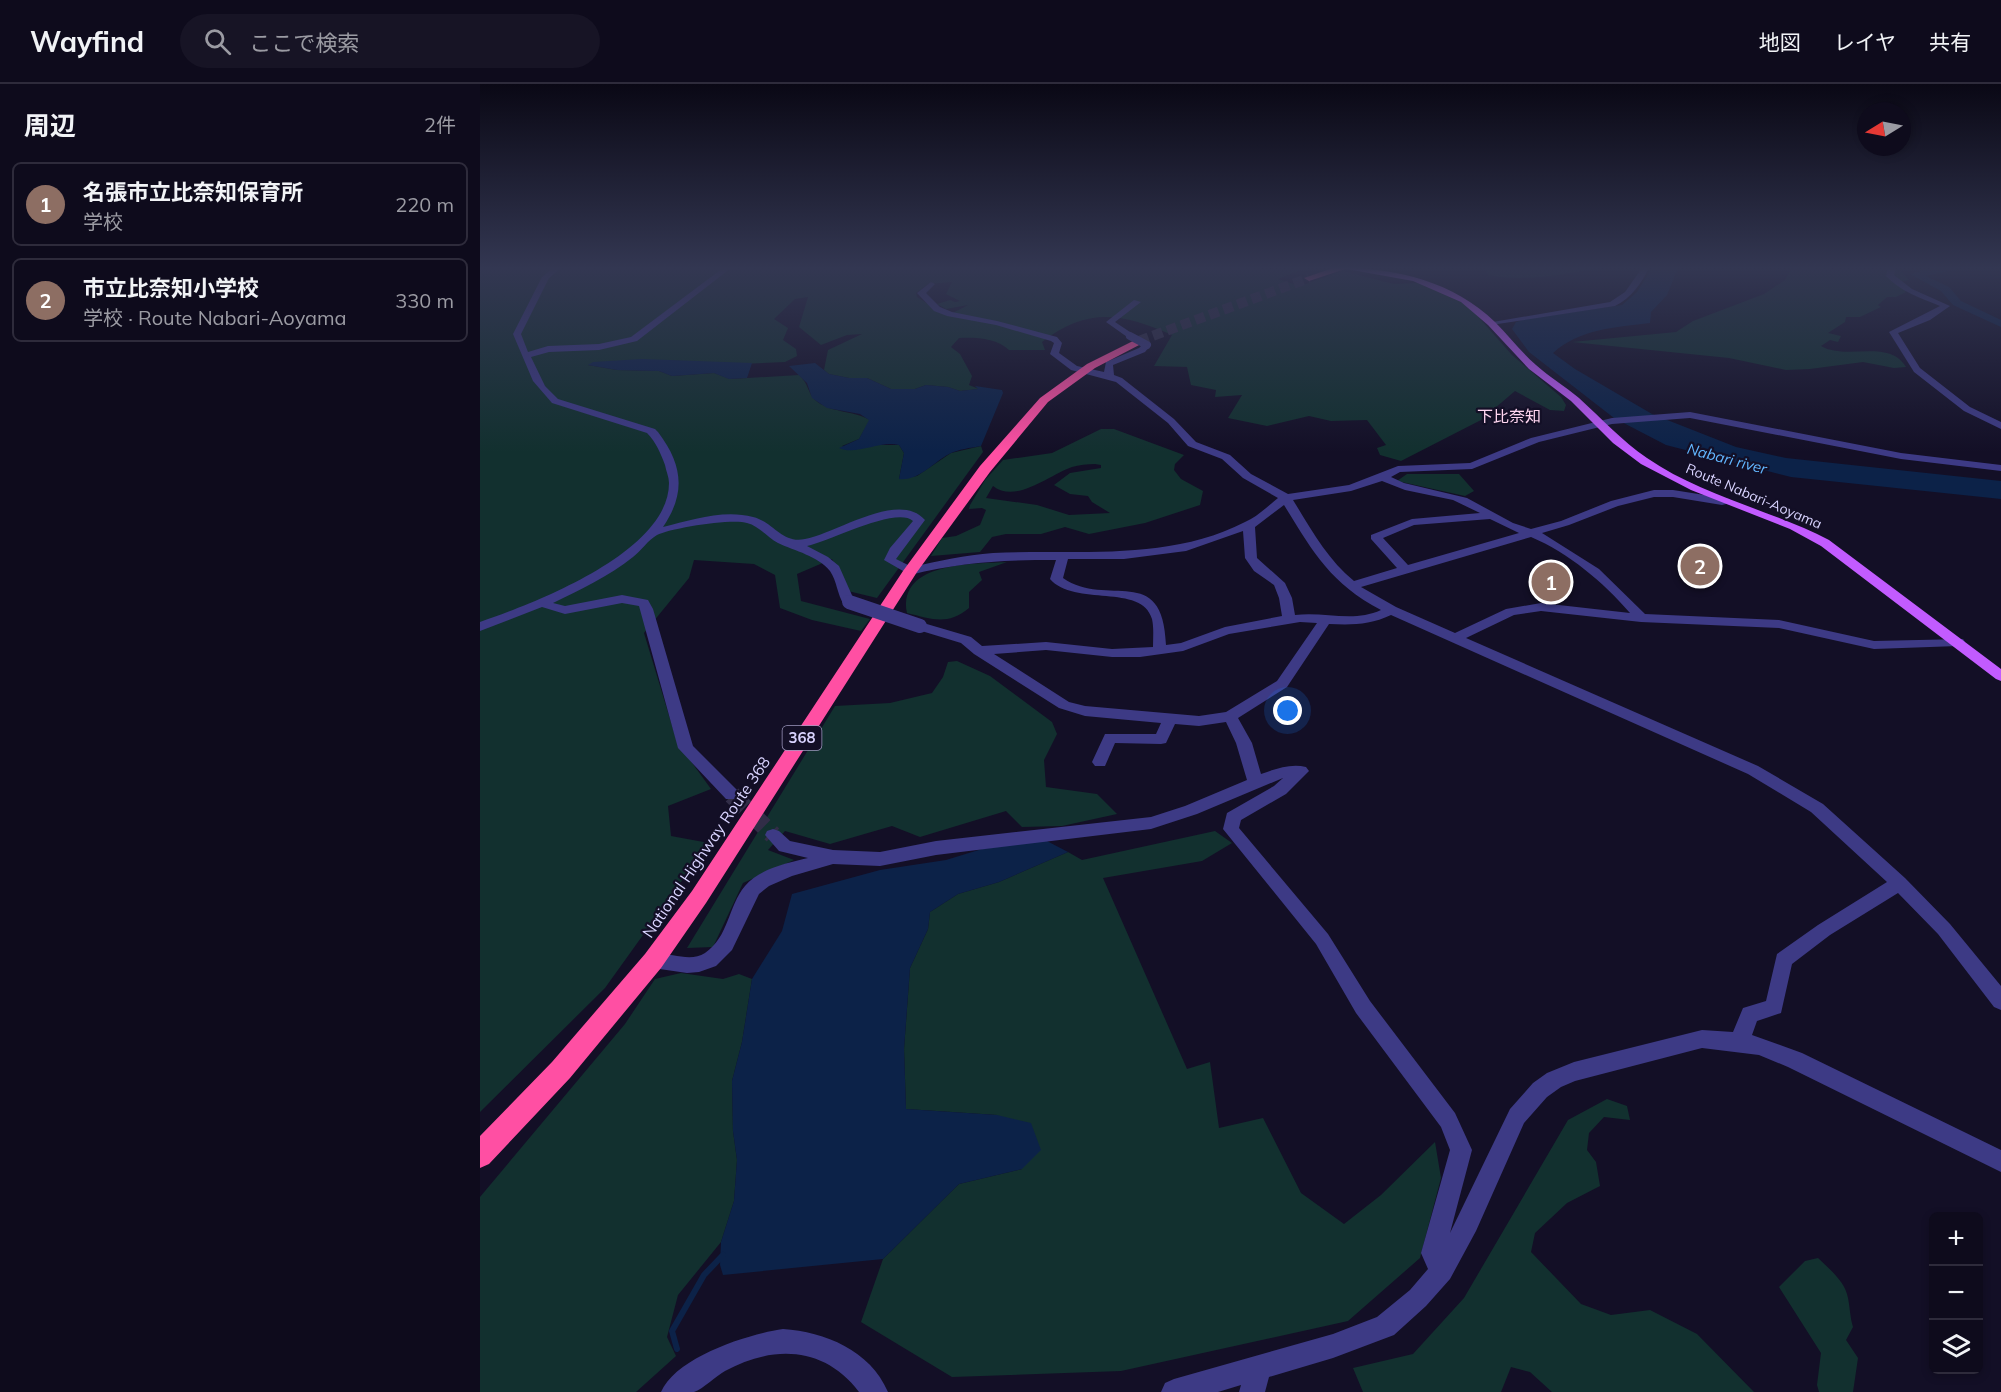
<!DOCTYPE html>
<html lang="ja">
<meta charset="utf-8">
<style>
body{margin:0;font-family:Mulish,"Noto Sans JP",sans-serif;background:#171425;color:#f1f3f6}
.controls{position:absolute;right:18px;bottom:18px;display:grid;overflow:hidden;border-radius:9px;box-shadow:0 3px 9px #0003}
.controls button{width:54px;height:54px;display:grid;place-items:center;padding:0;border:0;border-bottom:2px solid #2e2b3b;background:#0e0b1c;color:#f1f3f6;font:30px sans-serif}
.compass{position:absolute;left:1377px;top:18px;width:54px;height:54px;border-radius:50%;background:#0e0b1c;box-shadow:0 3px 9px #0003;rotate:260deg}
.you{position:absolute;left:808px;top:627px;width:21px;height:21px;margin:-15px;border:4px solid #fff;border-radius:50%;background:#1a73e8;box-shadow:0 0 0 9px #1a73e833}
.badge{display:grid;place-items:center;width:39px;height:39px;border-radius:50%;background:#d93025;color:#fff;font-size:20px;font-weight:700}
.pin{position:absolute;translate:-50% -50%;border:3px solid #fff;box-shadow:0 2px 6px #0006}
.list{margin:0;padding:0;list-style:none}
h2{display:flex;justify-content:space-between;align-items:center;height:78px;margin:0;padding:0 24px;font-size:26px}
h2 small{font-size:20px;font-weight:400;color:#9b9ba3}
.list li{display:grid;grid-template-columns:39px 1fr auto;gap:18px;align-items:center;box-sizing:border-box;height:84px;margin:0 12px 12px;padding:0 12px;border:2px solid #2e2b3b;border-radius:9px}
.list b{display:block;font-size:22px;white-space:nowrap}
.list p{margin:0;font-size:20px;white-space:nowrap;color:#9b9ba3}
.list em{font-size:20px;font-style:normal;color:#9b9ba3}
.icon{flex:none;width:33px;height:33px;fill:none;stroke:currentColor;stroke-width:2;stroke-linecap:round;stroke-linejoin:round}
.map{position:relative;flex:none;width:1521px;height:1308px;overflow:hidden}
header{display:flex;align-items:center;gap:36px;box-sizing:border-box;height:84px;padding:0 30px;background:#0e0b1c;border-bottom:2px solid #2e2b3b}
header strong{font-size:28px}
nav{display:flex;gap:33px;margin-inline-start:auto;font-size:21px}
.search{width:420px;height:54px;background:#171425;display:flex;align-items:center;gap:15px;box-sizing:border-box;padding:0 21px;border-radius:33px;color:#9b9ba3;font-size:22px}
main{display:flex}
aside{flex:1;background:#0e0b1c}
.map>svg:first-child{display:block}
</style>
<header>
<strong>Wayfind</strong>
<div class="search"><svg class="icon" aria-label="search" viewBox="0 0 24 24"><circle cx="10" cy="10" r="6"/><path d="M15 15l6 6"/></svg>ここで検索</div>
<nav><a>地図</a><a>レイヤ</a><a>共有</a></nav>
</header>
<main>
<aside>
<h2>周辺<small>2件</small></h2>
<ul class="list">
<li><span class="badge" style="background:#8d6e63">1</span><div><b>名張市立比奈知保育所</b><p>学校</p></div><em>220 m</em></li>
<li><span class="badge" style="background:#8d6e63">2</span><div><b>市立比奈知小学校</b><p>学校 · Route Nabari-Aoyama</p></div><em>330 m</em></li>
</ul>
</aside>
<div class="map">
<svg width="1521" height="1308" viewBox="0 0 1521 1308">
<rect width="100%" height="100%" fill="#130f26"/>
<g fill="#12302f" fill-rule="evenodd">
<path d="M 0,184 L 778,184 L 782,186 L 826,184 L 798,195 L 820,202 L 863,187 L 914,200 L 938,199 L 983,219 L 994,228 L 1032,271 L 1081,313 L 1086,321 L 1084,327 L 1070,326 L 1035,307 L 1001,336 L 921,377 L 900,371 L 897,364 L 906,361 L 887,336 L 851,337 L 829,332 L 787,342 L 748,334 L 762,311 L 735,313 L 736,306 L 711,301 L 707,283 L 674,282 L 692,251 C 641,229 608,223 562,258 L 565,266 L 529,266 C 517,254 495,253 479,254 L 471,263 L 480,270 L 492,292 L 489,301 L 499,305 L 480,307 L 468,303 L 446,301 L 435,305 L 411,305 L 387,294 L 369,294 L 349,290 L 344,286 L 348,266 L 382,250 L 367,251 L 341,261 L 319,243 L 328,213 L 315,215 L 294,235 L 308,244 L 303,256 L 316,265 L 317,272 L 305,278 L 261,280 L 181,276 L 108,281 L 137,286 L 179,287 L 192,292 L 234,289 L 250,295 L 319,291 C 329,300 328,310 335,316 C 350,329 372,326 390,336 L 379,355 L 362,362 L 368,366 L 396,361 L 419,361 L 424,369 L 419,395 L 437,392 L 471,369 L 501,362 L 503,368 L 397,514 L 368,507 L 352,475 L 317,490 L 321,517 L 390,535 L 381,547 L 332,536 L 300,524 L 295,491 L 274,480 L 214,476 L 209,494 L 164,549 L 197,658 L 231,705 L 188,722 L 191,752 L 229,759 L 125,904 L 0,1028 ZM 472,198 L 466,210 L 480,217 L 475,218 L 470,216 L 457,220 L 466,225 L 488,221 L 467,232 L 437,213 L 436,209 L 448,200 Z"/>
<path d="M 1004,184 L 1117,184 C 1082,191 1044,198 1008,191 Z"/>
<path d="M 1312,184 L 1420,186 L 1429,196 L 1418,198 L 1426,208 L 1416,213 L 1407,213 L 1398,221 L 1401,223 L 1380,233 L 1366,233 L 1365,238 L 1348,249 L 1361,252 L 1358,258 L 1350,256 L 1341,262 C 1366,277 1409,254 1426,283 L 1414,284 L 1383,278 L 1330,285 L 1306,286 L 1249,274 L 1092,258 L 1196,248 L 1213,237 L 1284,210 L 1305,196 Z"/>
<path d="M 621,345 L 634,345 L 704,371 L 695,380 L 694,386 L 701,395 L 723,407 L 720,421 L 665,439 L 609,450 L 585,443 L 561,450 L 526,450 L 512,453 L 500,468 L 451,472 L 462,454 L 476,452 L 500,441 L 506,426 L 502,424 L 489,425 L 490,421 L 505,396 L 523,376 L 572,369 ZM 615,380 L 621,381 L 621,384 L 590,389 L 574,401 L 590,410 L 608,412 L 612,418 L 630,429 L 589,431 L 557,421 L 506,414 L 513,402 C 536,420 569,391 592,383 C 599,381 607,380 615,380 Z"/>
<polygon points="927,390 979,390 994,407 985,412 917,397"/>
<path d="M 527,478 L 499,488 L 502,496 L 489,508 L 489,524 C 467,542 452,535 427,529 C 417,477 496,480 527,478 Z"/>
<polygon points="477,577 510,592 572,638 577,650 564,676 566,703 617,710 637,730 582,742 542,743 526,727 440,753 412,742 350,760 305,747 288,766 314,776 263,799 233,863 207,864 355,622 410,619 452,609 463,593 468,578"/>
<polygon points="735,747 752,759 722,777 623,794 707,985 730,978 739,1044 783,1034 821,1109 864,1140 901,1111 955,1058 961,1094 940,1174 868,1237 641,1287 472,1293 381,1238 403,1175 479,1100 542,1085 517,1031 426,1025 424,965 430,884 448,845 450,828 478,810 519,798 588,768 602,776"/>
<polygon points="201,889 243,895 259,890 272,895 262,958 252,997 253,1047 257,1076 254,1117 241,1158 198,1211 187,1253 196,1272 156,1308 0,1308 0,1113 145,940 175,895"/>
<polygon points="1127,1015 1147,1022 1150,1036 1124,1033 1109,1049 1107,1066 1116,1078 1120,1102 1087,1119 1055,1149 1051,1168 1101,1220 1131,1231 1170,1226 1217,1250 1274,1308 1072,1308 1050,1288 1031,1283 1021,1308 883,1308 873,1284 933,1270 984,1214 1088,1036"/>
<path d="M 1338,1174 C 1349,1185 1365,1197 1368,1214 C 1370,1224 1370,1233 1373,1243 L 1366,1256 L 1378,1274 L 1373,1308 L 1339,1308 L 1337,1301 L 1341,1269 L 1299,1203 L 1325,1177 Z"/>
</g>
<g fill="#0c2248">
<path d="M 1172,184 L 1198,184 L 1187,211 L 1171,228 L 1170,239 C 1137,243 1099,245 1073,269 L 1095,285 L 1172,330 L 1256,363 L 1306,374 L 1521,397 L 1521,415 L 1311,393 L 1186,361 L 1134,334 L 1049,268 L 1032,245 L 1036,238 L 1046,235 L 1142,221 L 1157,208 Z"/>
<polygon points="162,275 272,279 267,294 249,295 234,289 192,292 179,287 137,286 108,281 113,278"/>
<path d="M 335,279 L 349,290 L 369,294 L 387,294 L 411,305 L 435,305 L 446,301 L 468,303 L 480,307 L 498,305 L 495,302 L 522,306 L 523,309 L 501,362 C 490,364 479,365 469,370 C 454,378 437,398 419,395 L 424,369 L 419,361 C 400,356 376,372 359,364 L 379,355 L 389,336 L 380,330 L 347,324 L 332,314 L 327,299 L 309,282 Z"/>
<polygon points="565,756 588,768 519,798 478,810 450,828 448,845 430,884 424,965 426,1025 517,1031 551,1039 561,1066 542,1085 479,1100 403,1175 243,1191 240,1181 241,1158 254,1117 257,1076 253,1047 252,997 262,958 272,895 302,847 312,810 400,786 466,776 502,765"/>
</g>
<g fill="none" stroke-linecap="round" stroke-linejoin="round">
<polyline stroke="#0c2248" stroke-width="6" points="197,1265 192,1247 224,1191 243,1171"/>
<polygon fill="#0c2248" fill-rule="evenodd" points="1452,184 1482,184 1446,192 1469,203 1481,217 1521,236 1521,243 1473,221 1461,207 1430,190"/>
<polyline stroke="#312d47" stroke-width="18" stroke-dasharray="18 9" stroke-linecap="butt" points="252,711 293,751"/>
<polyline stroke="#312d47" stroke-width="10" stroke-dasharray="10 5" stroke-linecap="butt" points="659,257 829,194"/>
<g fill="#3d3a85" fill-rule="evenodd">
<path d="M 73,184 L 81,184 L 69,194 L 41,250 L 48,268 L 68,262 L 119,260 L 151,253 L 243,184 L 251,184 L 157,257 L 119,266 L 69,268 L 51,273 L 65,302 L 78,315 L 175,345 L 178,348 C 203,381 206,409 183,443 C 211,436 244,425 273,433 C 294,438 302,460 325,455 C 357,449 419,406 445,436 L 416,475 L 432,483 C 459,477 485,471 513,469 C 597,465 687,478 765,438 C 777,433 788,422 798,414 L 763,394 L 742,375 L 708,362 L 688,339 L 636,298 L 591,286 L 570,270 L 574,259 L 571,257 L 516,241 L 467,232 L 454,227 L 437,209 L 451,198 L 455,200 L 446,209 L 460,223 L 472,228 L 517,237 L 577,253 L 582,259 L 579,269 L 597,282 L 624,288 L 626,278 L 659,264 L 664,259 L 670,259 L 671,261 L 665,268 L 633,281 L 634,291 L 642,294 L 694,335 L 716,358 L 750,371 L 771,390 L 808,410 L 869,401 L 918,382 L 990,379 L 1051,354 L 1132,334 L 1210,328 L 1421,369 L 1521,381 L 1521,387 L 1421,375 L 1210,334 L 1132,340 L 1059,358 L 992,385 L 920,388 L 911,393 L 924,399 L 987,414 L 1033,439 L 1051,445 L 1081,437 L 1131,417 L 1174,406 L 1193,406 L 1250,415 L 1250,419 L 1242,421 L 1193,413 L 1174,413 L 1138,422 L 1089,441 L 1062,449 L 1119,485 L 1165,530 L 1299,536 L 1394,557 L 1483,555 L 1485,558 L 1478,562 L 1394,565 L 1299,544 L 1161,538 L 1061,527 L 1034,531 L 986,554 L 1278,682 L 1343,720 L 1425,794 L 1470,840 L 1521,902 L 1521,926 L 1514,923 L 1458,850 L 1418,809 L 1350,851 L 1312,880 L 1301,929 L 1277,937 L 1272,951 L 1322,969 L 1521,1066 L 1521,1088 L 1308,983 L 1279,971 L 1222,964 L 1095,997 L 1081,1003 L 1067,1013 L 1044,1039 L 996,1147 L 970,1195 L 946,1222 L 914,1251 L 853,1274 L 789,1293 L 785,1308 L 759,1308 L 761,1301 L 738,1308 L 681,1308 L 685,1299 L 694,1295 L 853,1250 L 897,1233 L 930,1206 L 948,1185 L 941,1169 L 970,1066 L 961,1043 L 876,929 L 836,860 L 743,745 L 747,729 L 794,702 L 803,694 L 717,730 L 671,745 L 456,771 L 400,782 L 353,780 L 312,792 L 289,802 L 279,810 L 252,866 L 236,882 L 219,888 L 207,889 L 166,883 L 164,877 L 166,871 C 185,865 208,880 225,869 C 249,853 248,822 265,802 C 279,785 307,779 328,774 L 299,767 L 285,751 L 287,747 L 293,745 L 299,747 L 310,757 L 353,766 L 400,768 L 456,757 L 671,733 L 705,722 L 767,696 L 756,659 L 746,638 L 719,642 L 695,640 L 686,659 L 681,660 L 635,659 L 625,682 L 615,682 L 612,678 L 625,650 L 676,650 L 681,639 L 605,632 L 579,624 L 494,570 L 481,559 L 435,545 L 433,542 L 435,539 L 440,538 L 491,553 L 502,562 L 566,558 L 632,565 L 673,563 C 673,554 674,544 672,535 C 662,499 594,523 570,495 L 576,476 C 523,476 482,478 430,491 L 404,476 L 410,464 L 433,437 C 416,422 351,457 327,462 L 348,473 L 359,482 L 375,518 L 369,522 L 364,521 C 357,510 357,497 350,487 C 338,472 315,467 298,459 C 287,453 279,442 267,439 C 253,434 190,444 177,451 C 168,456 161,467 153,473 C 129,492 100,506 73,519 L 85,522 L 142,511 L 168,516 L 173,525 L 213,662 L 258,707 L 260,711 L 258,715 L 246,715 L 198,664 L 159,522 L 142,519 L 85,530 L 62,523 L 0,547 L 0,538 C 55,519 189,468 189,399 C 189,393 186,387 185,381 C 181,370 176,358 167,349 L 72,319 L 53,297 L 33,250 L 62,193 ZM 902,397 L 925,406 L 973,416 L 1000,429 L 932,435 L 891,451 L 891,455 L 917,484 L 874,497 C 847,475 831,445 813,416 L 871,407 ZM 804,421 C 833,468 850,499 901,526 C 873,539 844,527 815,531 L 812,514 L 805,499 L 777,474 L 775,443 ZM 1010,435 L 1039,449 L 928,481 L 903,454 L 934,441 ZM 763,447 L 765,474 L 774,487 L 794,501 L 799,514 L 802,532 L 745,543 L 701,559 L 686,561 C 683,477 627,525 583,494 L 588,475 L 644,475 L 706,467 ZM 1051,453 C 1089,469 1123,498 1150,529 L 1061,519 L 1026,525 L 975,549 L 916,523 L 881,503 ZM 911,531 L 1268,690 L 1331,728 L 1407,798 L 1338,841 L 1297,870 L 1286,917 L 1263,924 L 1253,948 L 1222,946 L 1094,978 L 1067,989 L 1053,999 L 1030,1025 L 970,1149 L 992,1066 L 975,1029 L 890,917 L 848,850 L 759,744 L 761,736 L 806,710 L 829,687 L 826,683 C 811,679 795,685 781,690 L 772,659 L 758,634 L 807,603 L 849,540 C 872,541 890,541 911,531 ZM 820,538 L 837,539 L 797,597 L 746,628 L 719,632 L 605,622 L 589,618 L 514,570 L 566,566 L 632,573 L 660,573 L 703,567 L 749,550 Z"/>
<path d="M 1162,184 L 1169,184 C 1161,200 1151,214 1135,222 L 1011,241 L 1007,239 L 1130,218 L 1145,208 Z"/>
<path d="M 1408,184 L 1416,184 L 1414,191 L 1432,205 L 1470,222 L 1450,236 L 1418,249 L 1440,284 L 1490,323 L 1521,338 L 1521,345 L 1484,327 L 1434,288 L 1409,248 L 1460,222 C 1441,214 1421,208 1406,192 Z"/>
<polygon points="654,216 661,218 635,238 653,250 654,252 650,255 626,238"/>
<path d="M 303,1245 C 345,1248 390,1266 408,1308 L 379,1308 C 344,1262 293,1261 245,1287 C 236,1292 223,1305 214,1308 C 206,1308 190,1308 181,1308 C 196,1273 268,1250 303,1245 Z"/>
</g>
<path fill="#c25bff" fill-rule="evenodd" d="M 861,184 C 917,184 974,198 1015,238 C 1029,252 1041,268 1056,281 C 1069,293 1085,302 1099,314 C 1122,335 1142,357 1167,374 C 1222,412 1291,426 1349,456 L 1521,585 L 1521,597 L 1516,595 L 1341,462 L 1310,445 L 1211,406 L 1161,380 L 1133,359 L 1091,317 L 1049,285 L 1008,241 L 981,218 L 933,197 Z"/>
<g fill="#ff4fa3" fill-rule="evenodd">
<polygon points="853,184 868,184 829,197 824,194"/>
<polygon points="659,254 664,257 663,259 615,284 568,318 510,388 437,488 226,819 181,884 90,994 9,1080 0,1084 0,1052 72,978 165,870 212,807 423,487 500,382 560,314 607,280"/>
</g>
<polyline stroke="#3d3a85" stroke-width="8" points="650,252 667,261"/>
<polyline stroke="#3d3a85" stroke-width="14" points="369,518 440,542"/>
</g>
<linearGradient id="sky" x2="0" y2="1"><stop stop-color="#0a0815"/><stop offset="0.5" stop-color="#333752"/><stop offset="1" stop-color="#333752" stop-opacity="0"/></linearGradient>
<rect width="1521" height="368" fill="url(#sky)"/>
<g text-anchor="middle" stroke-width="4.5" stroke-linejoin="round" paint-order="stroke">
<g font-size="14" fill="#d9d4ff" stroke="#130f26">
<text transform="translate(1274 412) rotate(23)" y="5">Route Nabari-Aoyama</text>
</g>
<g font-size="15" font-style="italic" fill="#62b6ff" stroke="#130f26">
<text transform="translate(1247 375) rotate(15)" y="5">Nabari river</text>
</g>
<rect fill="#130f26" stroke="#9e99be" stroke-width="1.5" x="302.5" y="642" width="39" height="24" rx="4.5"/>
<g font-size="15" font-weight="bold" fill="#d9d4ff">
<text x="322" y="659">368</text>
</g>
<g font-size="16" fill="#ffd6f0" stroke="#130f26">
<text x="1029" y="338">下比奈知</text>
</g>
<g font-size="16" fill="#d9d4ff" stroke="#130f26">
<text transform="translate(226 763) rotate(-56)" y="6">National Highway Route 368</text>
</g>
</g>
</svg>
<div class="controls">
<button>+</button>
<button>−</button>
<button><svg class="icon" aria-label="layers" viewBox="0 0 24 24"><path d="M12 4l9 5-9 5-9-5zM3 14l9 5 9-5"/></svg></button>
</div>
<svg class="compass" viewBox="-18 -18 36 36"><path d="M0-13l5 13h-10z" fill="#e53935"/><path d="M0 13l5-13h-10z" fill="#9b9ba3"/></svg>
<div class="you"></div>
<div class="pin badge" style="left:1071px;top:498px;background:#8d6e63">1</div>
<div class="pin badge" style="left:1220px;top:482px;background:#8d6e63">2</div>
</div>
</main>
